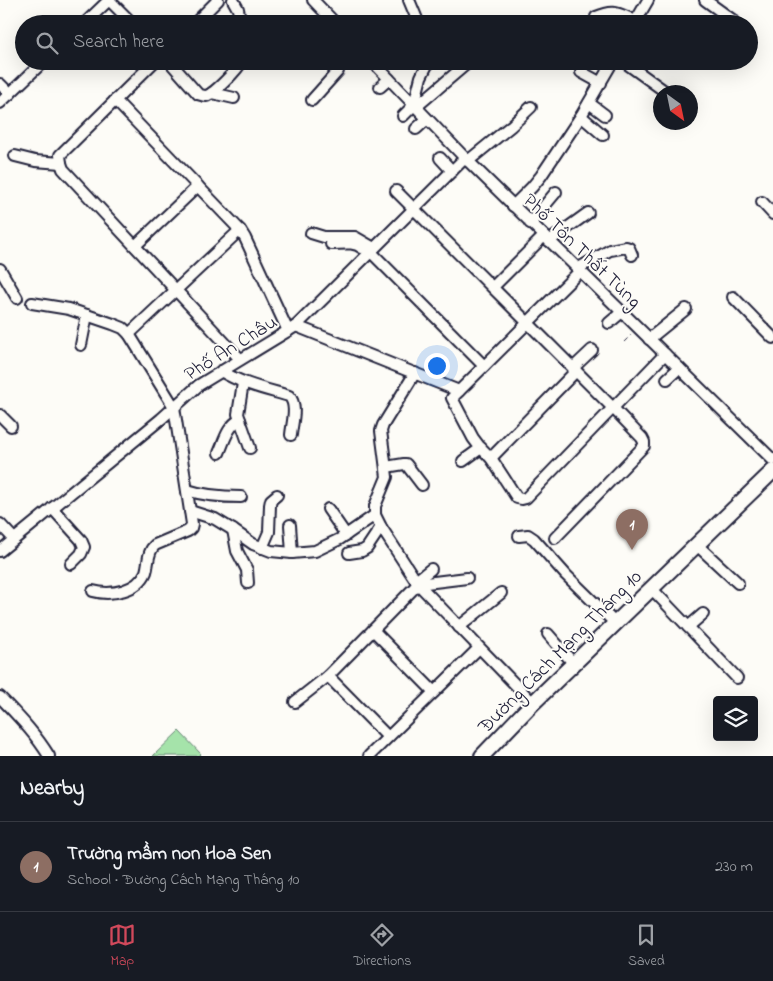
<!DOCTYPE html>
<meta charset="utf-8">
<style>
body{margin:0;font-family:"Indie Flower",sans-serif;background:#242831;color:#f1f3f6}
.controls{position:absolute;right:15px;bottom:15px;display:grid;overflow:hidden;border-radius:5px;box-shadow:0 5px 20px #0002}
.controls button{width:45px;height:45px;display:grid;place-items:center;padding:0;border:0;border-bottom:1px solid #363941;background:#171b24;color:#f1f3f6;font:25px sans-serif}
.compass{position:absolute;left:653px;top:85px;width:45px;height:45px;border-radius:50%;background:#171b24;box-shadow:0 5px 20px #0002;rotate:147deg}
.you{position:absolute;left:436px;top:365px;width:18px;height:18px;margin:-12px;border:4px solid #fff;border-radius:50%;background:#1a73e8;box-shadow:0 0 0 8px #1a73e833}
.badge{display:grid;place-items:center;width:32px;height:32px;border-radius:50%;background:#d1495b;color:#fff;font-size:16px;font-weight:700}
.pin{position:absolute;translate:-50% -41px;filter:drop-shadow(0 1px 2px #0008)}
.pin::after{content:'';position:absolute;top:26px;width:18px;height:15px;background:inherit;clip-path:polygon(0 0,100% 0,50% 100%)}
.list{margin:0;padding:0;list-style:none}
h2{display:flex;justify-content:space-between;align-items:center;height:65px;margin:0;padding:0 20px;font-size:21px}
h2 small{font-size:16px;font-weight:400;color:#9ea1a6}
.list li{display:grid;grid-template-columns:32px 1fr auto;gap:15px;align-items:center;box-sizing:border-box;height:90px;padding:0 20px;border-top:1px solid #363941}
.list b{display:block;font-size:19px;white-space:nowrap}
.list p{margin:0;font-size:16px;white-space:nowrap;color:#9ea1a6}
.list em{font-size:16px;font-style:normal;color:#9ea1a6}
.icon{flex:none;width:28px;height:28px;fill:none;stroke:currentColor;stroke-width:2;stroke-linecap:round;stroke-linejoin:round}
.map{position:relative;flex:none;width:773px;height:756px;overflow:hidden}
.search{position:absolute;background:#171b24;box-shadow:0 5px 20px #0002;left:15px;right:15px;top:15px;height:55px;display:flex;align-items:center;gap:12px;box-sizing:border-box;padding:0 18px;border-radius:28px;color:#9ea1a6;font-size:19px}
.sheet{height:155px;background:#171b24}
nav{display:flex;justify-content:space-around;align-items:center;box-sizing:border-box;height:70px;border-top:1px solid #363941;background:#171b24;font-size:14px;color:#9ea1a6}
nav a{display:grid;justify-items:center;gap:2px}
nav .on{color:#d1495b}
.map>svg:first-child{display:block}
</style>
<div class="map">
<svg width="773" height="756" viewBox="0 0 773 756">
<rect width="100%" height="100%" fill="#fdfcf7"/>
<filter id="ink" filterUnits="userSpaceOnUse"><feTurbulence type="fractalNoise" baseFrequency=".02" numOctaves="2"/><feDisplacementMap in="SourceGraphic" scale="10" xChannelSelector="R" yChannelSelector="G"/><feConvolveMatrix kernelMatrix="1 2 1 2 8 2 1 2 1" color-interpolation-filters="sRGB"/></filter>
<g filter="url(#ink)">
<polygon fill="#a5e3aa" stroke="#648272" points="179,731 201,754 199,756 153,756"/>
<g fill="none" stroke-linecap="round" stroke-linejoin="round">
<g stroke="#22223b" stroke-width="14">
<g id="minor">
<polyline points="233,0 238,9 241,24"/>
<polyline points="313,0 336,24"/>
<polyline points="409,0 419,24"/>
<polyline points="705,0 734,21"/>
<path d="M 596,17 C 615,9 617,13 636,21"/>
<polyline points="240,23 259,24"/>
<polyline points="84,24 109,0 133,24"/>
<polyline points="194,24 218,0"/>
<polyline points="634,24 648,0"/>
<polyline points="155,61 60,155 61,163 63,169 240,359"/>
<path d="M 169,61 L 198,94 C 201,95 203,96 206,96 C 214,94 238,69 242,61"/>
<polyline points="372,61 465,158 773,460"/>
<polyline points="623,61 666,92"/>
<polyline points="581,72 601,83"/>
<polyline points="0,84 10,94"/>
<polyline points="380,87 389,79"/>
<polyline points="212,93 234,98"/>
<polyline points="115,100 240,230 245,238 288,331"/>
<polyline points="312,100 338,71 338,67 335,64 329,61"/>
<polyline points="0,103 44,61"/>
<polyline points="589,103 605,115"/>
<polyline points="416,107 470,61"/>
<polyline points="403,116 414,105 421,77 429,61"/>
<polyline points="581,116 603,135"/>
<polyline points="416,129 427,119"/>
<polyline points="15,156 35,161 61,163"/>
<polyline points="440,158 452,171"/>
<polyline points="468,161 511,126 531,107"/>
<polyline points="396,191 613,408 642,438 644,442 644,446 555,538"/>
<polyline points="762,202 773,214"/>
<polyline points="513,206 532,187 541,176 581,116 613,61"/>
<polyline points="530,223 556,192"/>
<polyline points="311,233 324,237 355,237 374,248"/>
<polyline points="549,241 588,213"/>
<path d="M 331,244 C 342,244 354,241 362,248"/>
<polyline points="135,246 198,186"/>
<polyline points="371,252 484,366"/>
<polyline points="0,269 17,298"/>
<polyline points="577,269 610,250 626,247 629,248 632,255"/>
<polyline points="580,271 452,398 473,438 479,446 491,458 517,498 522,499 526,498 665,354"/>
<polyline points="493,287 544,236"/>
<polyline points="733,297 773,338"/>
<path d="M 32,303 L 69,309 L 113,324 L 123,328 L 129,334 L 174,407 L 192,524 L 191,528 L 188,531 L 155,545 C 147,552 149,563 146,572 C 138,591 111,596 93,591"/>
<polyline points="609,323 622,312"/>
<polyline points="296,326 459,391"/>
<polyline points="129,334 240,230"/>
<polyline points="649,339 686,309"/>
<polyline points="81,345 87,315"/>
<polyline points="573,368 592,350"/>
<path d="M 221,371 C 242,384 265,389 289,396 C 298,405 292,423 291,435"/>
<polyline points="415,373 383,425 381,431 387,477 375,506 375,515 381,527 418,584 533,703"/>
<polyline points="667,379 679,368"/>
<polyline points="243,383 238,414 250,448"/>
<polyline points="0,415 11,426"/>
<path d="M 219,453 C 224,442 228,425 240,420"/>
<polyline points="491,458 576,371"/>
<polyline points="463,461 481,448"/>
<polyline points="386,467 404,464 406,464 422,485"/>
<path d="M 187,490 C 205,496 222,497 241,497"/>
<polyline points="52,508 81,540 84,547 81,554 71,564"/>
<polyline points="328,509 346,535"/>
<polyline points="190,511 215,519 233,530 253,544 271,551 292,553 315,551 340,539 375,515"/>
<polyline points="0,524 14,539"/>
<polyline points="290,525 292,553"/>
<polyline points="233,530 237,551 247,570 248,583"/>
<polyline points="519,536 528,535 534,539 566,575 615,623"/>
<polyline points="697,545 738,583"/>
<polyline points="262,548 269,532 270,505 271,500 277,495"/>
<polyline points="0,551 161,419 199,385 296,326 465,158"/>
<polyline points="349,553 362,551 367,548 381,527"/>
<polyline points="416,581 431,569"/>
<polyline points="651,588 737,678"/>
<polyline points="459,627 501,593"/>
<polyline points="688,627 703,614"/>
<polyline points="373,630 434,692"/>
<polyline points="548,634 574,664"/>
<polyline points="328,676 388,737"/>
<path d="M 0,697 C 18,716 35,733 49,756"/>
<polyline points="295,702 328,676 418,584 467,578"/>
<polyline points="369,756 479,648"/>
</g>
</g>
<g stroke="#22223b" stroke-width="18">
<polyline id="major" points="482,756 533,703 773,471"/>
</g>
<polyline stroke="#22223b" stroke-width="1" stroke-dasharray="5 4" stroke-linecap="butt" points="624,342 632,334"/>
<use href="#minor" stroke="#fdfcf7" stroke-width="10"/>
<use href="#major" stroke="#fdfcf7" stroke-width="14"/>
</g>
</g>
<g text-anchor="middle" stroke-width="4" stroke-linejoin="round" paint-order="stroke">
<g font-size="20" fill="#22223b" stroke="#fdfcf7">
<text transform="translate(583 250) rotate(44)" y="7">Phố Tôn Thất Tùng</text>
<text transform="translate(230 347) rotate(-32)" y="7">Phố An Châu</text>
<text transform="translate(559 651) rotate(-45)" y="7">Đường Cách Mạng Tháng 10</text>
</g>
</g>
</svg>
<div class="controls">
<button><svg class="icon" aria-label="layers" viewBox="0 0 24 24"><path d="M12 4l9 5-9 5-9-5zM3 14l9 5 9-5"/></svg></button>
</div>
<svg class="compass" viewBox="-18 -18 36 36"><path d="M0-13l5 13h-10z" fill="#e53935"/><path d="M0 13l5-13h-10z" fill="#9ea1a6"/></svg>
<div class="you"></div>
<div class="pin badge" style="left:632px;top:550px;background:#8d6e63">1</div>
<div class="search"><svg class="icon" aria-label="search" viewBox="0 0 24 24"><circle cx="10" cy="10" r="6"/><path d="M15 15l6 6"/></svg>Search here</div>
</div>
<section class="sheet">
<h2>Nearby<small></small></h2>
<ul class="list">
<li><span class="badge" style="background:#8d6e63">1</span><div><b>Trường mầm non Hoa Sen</b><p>School · Đường Cách Mạng Tháng 10</p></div><em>230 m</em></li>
</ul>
</section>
<nav>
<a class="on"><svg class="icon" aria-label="map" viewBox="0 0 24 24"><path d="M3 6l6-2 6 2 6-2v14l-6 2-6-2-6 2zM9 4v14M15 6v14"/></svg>Map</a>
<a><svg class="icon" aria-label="directions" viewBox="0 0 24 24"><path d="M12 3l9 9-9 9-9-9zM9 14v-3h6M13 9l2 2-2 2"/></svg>Directions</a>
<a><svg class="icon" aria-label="saved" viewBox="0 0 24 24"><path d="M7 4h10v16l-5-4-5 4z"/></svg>Saved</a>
</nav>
